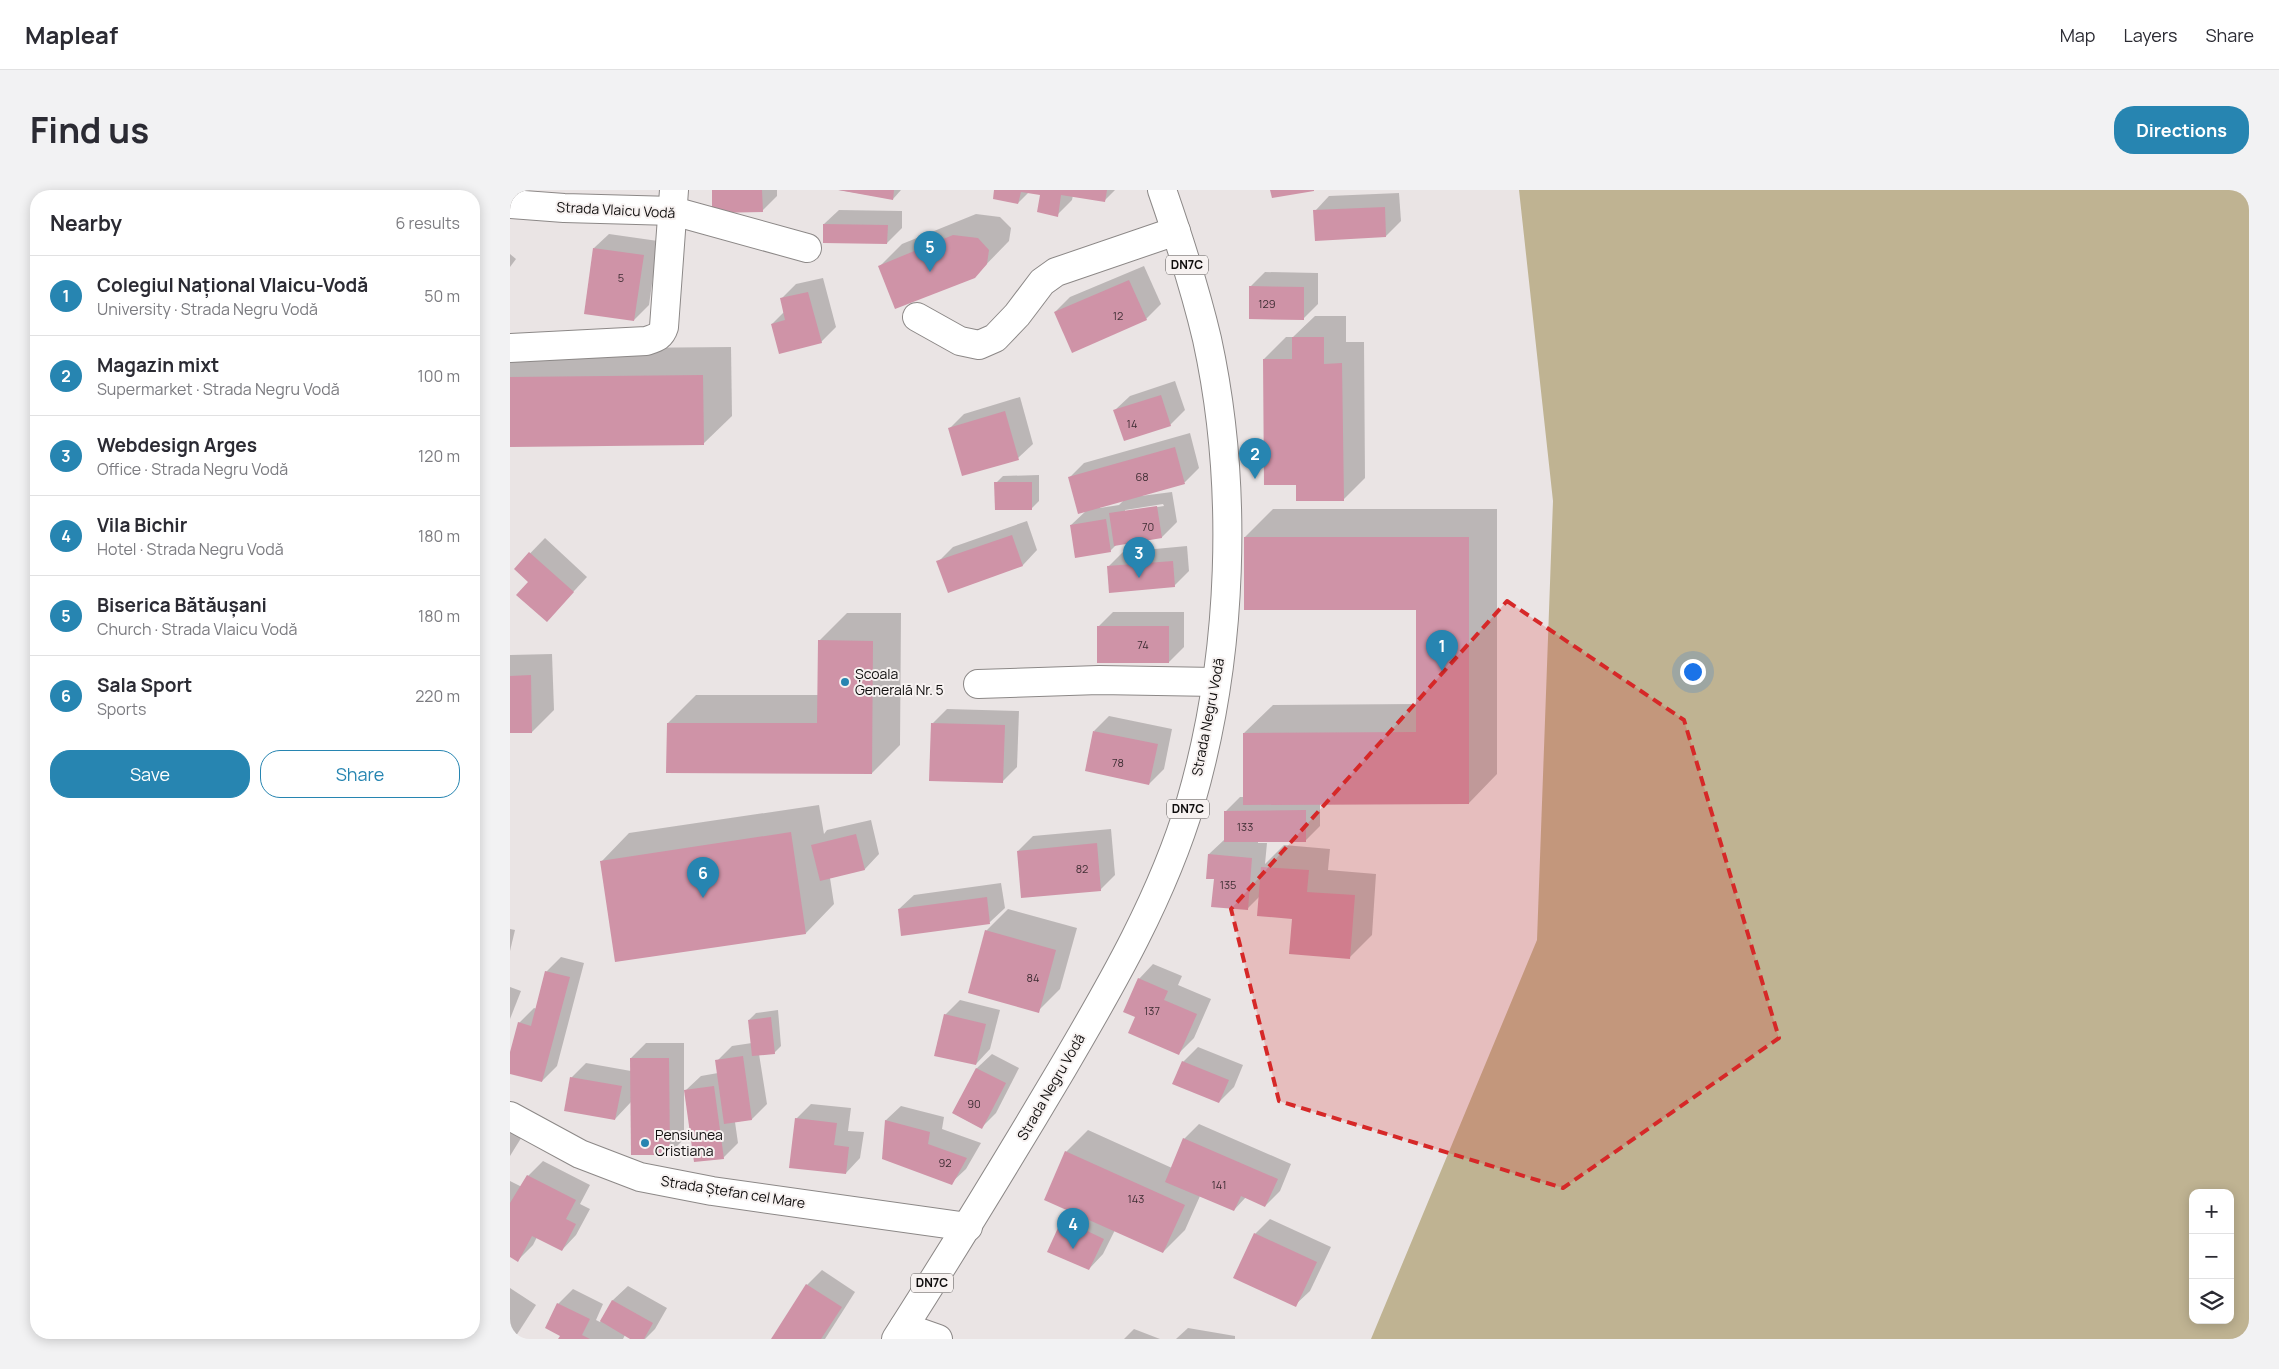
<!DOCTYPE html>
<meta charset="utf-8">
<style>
body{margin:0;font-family:Manrope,sans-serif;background:#f2f2f3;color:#2b2b33}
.controls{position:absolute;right:15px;bottom:15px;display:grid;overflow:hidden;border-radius:10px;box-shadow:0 2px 12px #0003}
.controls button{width:45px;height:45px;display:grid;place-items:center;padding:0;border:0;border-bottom:1px solid #e1e1e2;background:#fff;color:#2b2b33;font:25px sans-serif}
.you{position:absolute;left:1182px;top:481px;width:18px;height:18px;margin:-12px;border:4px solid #fff;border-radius:50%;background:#1a73e8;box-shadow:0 0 0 8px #1a73e833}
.badge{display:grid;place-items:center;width:32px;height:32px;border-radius:50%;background:#2785b1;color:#fff;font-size:16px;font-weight:700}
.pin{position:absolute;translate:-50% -41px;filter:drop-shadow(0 1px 2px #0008)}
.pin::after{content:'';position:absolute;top:26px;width:18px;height:15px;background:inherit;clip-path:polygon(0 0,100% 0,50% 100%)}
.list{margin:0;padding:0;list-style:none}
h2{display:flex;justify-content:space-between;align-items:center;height:65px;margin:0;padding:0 20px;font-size:21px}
h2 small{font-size:16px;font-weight:400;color:#7c7c81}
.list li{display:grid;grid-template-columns:32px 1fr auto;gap:15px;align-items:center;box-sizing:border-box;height:80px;padding:0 20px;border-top:1px solid #e1e1e2}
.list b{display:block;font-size:19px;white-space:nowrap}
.list p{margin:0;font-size:16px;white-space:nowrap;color:#7c7c81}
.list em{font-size:16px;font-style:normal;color:#7c7c81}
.actions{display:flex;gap:10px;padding:15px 20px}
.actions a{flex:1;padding:11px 0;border:1px solid #2785b1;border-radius:20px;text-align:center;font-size:18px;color:#2785b1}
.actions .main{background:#2785b1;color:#fff}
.icon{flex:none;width:28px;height:28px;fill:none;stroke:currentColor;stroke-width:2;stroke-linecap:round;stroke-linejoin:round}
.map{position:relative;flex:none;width:1739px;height:1149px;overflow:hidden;border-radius:20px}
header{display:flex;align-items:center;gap:30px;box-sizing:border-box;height:70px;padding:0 25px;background:#fff;border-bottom:1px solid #e1e1e2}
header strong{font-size:24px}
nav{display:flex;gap:28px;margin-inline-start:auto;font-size:18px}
.intro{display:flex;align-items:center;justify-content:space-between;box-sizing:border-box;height:120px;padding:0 30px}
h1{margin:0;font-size:35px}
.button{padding:12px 22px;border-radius:20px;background:#2785b1;color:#fff;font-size:18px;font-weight:700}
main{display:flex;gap:30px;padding:0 30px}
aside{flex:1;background:#fff;border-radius:20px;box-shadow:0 2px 12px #0003}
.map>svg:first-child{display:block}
</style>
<header>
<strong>Mapleaf</strong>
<nav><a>Map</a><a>Layers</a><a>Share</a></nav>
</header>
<div class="intro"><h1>Find us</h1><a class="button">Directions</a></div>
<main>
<aside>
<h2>Nearby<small>6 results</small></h2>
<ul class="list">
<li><span class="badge">1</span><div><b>Colegiul Național Vlaicu-Vodă</b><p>University · Strada Negru Vodă</p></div><em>50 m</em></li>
<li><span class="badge">2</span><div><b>Magazin mixt</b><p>Supermarket · Strada Negru Vodă</p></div><em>100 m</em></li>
<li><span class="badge">3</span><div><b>Webdesign Arges</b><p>Office · Strada Negru Vodă</p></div><em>120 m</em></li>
<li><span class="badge">4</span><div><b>Vila Bichir</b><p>Hotel · Strada Negru Vodă</p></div><em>180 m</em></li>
<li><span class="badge">5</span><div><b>Biserica Bătăușani</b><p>Church · Strada Vlaicu Vodă</p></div><em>180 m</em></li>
<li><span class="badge">6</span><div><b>Sala Sport</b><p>Sports</p></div><em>220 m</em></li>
</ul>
<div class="actions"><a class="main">Save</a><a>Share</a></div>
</aside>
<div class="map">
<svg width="1739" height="1149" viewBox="0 0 1739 1149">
<rect width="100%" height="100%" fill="#eae4e4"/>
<path fill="#bfb392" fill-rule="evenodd" d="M 1009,0 L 1739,0 L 1739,1149 L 861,1149 L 1027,750 L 1043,311 ZM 1683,1003 L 1720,1003 L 1720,1130 L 1683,1130 Z"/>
<g fill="#0003" fill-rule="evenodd">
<polygon points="203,0 267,0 267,6 252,21"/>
<polygon points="329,0 391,0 383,9"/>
<polygon points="486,0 605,0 594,11 563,5 562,10 547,25 531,4 519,2 508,13"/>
<polygon points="889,3 891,31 876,46 805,21 819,6"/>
<polygon points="329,20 392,21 392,38 377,53 314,34"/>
<polygon points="466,24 490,27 501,38 499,51 464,87 370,76 392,54"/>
<polygon points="99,44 148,51 139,115 124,130 84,58"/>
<polygon points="0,64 6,69 0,77"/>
<polygon points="634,76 651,114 636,129 545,122 560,107"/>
<polygon points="755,82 808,83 808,114 793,129 740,97"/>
<polygon points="313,88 326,137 311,152 262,134 274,122 271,109 286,94"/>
<polygon points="805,126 836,126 836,152 854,152 855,288 833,310 754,169 776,147 783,147"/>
<polygon points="221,157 222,226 193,254 0,256 0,159"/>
<polygon points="665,191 675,220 660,235 605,220 620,206"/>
<polygon points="510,207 523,254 508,268 439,239 454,224"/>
<path d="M 680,243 L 689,278 L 675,292 L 631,305 L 631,306 L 662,302 L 667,332 L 652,347 L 607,354 L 600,361 L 561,335 L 577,320 L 559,288 L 574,273 ZM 615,309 L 609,315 L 590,318 L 589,316 ZM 653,314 L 654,316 L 615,322 L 615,320 Z"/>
<polygon points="529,285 529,311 522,318 486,293 493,286"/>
<polygon points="763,319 987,319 987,584 959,613 810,613 810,636 795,651 748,651 748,653 757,653 755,674 774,655 820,659 818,680 866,684 862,745 840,767 750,706 737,719 705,688 699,664 714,650 715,622 730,607 734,607 734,543 763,515 907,514 907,418 735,347"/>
<polygon points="517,331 527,360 513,375 428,372 443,357"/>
<polygon points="35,348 77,387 51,415 5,379"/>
<polygon points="677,356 679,381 664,396 598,377 613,362"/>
<polygon points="603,422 674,422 674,457 659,472 589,436"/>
<polygon points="337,423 391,423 390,555 362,583 158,533 186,505 308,505 309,451"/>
<polygon points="42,464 44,520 22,542 0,542 0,465"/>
<polygon points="437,519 509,521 507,577 492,592 423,533"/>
<polygon points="599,526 662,539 654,579 639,594 584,541"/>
<polygon points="309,615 314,644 317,640 361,630 369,664 355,679 320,688 324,714 296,743 91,672 119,643"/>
<polygon points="601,639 605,685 590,700 508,661 523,646"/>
<polygon points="491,693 495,718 480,732 389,719 404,705"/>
<polygon points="498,719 567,738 550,799 528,821 476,741"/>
<polygon points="0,739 5,740 0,761"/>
<polygon points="51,767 74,773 47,876 32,891 0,882 0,867 9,833 24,818 27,819 36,782"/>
<polygon points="643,774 672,786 668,795 701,809 684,848 669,863 626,826 629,789"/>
<polygon points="0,797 11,801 0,829"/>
<polygon points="450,810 490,820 480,859 466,874 435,825"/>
<polygon points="268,820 271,856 264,863 249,864 257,914 242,929 225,932 228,953 213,968 176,900 191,886 208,883 207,871 222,856 242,853 239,830 246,823"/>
<polygon points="136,853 174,853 174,949 160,963 121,912 105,929 61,888 76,873 121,881 121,868"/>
<polygon points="688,857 733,875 724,897 709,912 673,872"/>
<polygon points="482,864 509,878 486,923 471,938 443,923 467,878"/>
<polygon points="301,914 341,918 338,941 354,942 350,968 336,983 286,929"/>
<polygon points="391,916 434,927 432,939 471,953 456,979 441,993 374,968 376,930"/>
<polygon points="689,934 781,974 770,1001 755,1016 736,1007 724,1020 690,1006 675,1040 653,1062 605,1040 593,1064 579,1079 553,1030 562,1021 556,962 578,940 662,978 674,949"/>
<polygon points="0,936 13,945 0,966"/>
<polygon points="33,971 80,995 70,1014 80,1019 66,1045 52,1060 27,1047 23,1055 8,1070 0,1066 0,991 12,997 18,986"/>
<polygon points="760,1029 821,1057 800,1101 785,1115 745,1044"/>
<polygon points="312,1080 345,1102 315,1149 262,1149 297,1095"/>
<polygon points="118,1096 157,1118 145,1139 135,1149 123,1149 115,1145 113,1149 49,1149 51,1145 48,1114 63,1099 93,1114 86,1130 90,1132 103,1110"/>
<polygon points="0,1098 26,1115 4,1149 0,1149"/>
<polygon points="678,1138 725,1146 725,1149 666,1149"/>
<polygon points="624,1139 650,1149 614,1149"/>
</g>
<g fill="#cf93a7">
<polygon points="202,0 252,0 253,22 202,23"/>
<polygon points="328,0 384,0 383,10"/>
<polygon points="484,0 597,0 595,12 551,5 548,27 527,22 530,5 511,2 508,14 483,9"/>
<polygon points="760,0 804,0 804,1 762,8"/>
<polygon points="875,17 876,47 805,51 803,20"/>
<polygon points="313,34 378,35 377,54 313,53"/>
<polygon points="443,45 468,48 479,60 477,74 465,88 385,119 368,76"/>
<polygon points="83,58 134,65 124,131 74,124"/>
<polygon points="619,90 637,130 562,163 544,122"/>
<polygon points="739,96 794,97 794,130 739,129"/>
<polygon points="298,102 312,153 269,164 261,134 275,130 270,108"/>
<polygon points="782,147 814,147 814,174 832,173 834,311 786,311 786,295 754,295 753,169 782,169"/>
<polygon points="193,185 194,255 0,257 0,187"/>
<polygon points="651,205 661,236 614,251 603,220"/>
<polygon points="495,221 509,270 452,286 438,238"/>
<polygon points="665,257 675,294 568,324 558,287"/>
<polygon points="484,292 522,292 522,320 485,320"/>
<polygon points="647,316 652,348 604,356 599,323"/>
<polygon points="596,329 601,362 565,368 560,335"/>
<polygon points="502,345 513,376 438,403 426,371"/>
<polygon points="734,347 959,347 959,614 733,615 733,543 906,542 906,420 734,420"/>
<polygon points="19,362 64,402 37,432 6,405 18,392 4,379"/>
<polygon points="663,371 665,397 599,403 597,376"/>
<rect x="587" y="436" width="72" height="37"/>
<polygon points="308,450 363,451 362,584 156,583 157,533 307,533"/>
<polygon points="21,485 22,543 0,543 0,486"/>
<polygon points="421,533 495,535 493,593 419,591"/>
<polygon points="583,541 648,554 639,595 575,581"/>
<polygon points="796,620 796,652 714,652 714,621"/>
<polygon points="281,642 296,744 105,772 90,671"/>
<polygon points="346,644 355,680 310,691 301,655"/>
<polygon points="587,653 591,701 511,708 507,661"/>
<polygon points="698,664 742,668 738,720 701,717 704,689 696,689"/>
<polygon points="751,677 799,680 797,702 845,705 840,769 779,764 782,729 747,726"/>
<polygon points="477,707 480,734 391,746 388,719"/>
<polygon points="475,740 546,760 529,823 458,803"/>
<polygon points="35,781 60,787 32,892 0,884 0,862 8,832 21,836"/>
<polygon points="628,788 658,801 654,810 687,824 669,865 618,843 625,827 613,822"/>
<polygon points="434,824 476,834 466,875 424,866"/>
<polygon points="261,827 265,864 242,866 238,830"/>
<polygon points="233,866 242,930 214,934 205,870"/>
<polygon points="120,868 159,868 160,965 121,965"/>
<polygon points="672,871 719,890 709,913 662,894"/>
<polygon points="466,878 496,893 472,939 442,923"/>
<polygon points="60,887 112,896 105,930 54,921"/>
<polygon points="204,896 214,969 184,972 174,900"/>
<polygon points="285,928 327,933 324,955 339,957 336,984 279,978"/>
<polygon points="375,930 420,942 418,954 457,968 442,995 372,969"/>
<polygon points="673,948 768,989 755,1017 731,1006 724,1021 655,992"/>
<polygon points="555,961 675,1015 653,1063 534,1010"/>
<polygon points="17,985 66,1010 56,1029 66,1034 52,1061 22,1046 8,1072 0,1067 0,1013"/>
<polygon points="552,1029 594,1049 579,1080 537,1062"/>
<polygon points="744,1043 807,1072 786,1117 723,1088"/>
<polygon points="296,1094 332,1117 311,1149 261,1149"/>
<polygon points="102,1110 143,1133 134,1149 120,1149 90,1131"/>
<polygon points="47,1113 80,1129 72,1145 80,1149 48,1149 50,1146 35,1138"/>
</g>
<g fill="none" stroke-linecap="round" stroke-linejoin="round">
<g stroke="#8c8887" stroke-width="30">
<g id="minor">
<polyline points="0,14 54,18 163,21 297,58"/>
<polyline points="407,127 450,151 469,155 485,148 507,125 532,92 546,82 666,41"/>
<path d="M 0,158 L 136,151 C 145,148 151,147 154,137 L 164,0"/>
<polyline points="468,494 589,490 706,492"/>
<polyline points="0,926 70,964 130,987 202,1001 458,1037"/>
<polyline points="394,1137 428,1149"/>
</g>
</g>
<g stroke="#8c8887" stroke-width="30">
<path id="major" d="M 386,1149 C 443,1060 498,970 552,879 C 602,794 653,706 681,611 C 723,466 729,296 697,149 C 685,98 669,49 652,0"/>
</g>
<use href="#minor" stroke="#fff" stroke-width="28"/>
<use href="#major" stroke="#fff" stroke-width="28"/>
</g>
<path fill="#d62828" fill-opacity="0.2" stroke="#d62828" stroke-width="4" stroke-dasharray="10 6" stroke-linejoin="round" d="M 997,411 L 1174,530 L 1269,848 L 1053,998 L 769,911 L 721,719 Z"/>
<g fill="#2785b1" stroke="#f7f2f1" stroke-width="2">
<circle cx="335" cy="492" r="5"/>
<circle cx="135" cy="953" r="5"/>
</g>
<g text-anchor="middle" stroke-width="4" stroke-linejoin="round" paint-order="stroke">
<g font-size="11" fill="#3f2e34">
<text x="111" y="92">5</text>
<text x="757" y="118">129</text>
<text x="608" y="130">12</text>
<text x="622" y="238">14</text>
<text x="632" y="291">68</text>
<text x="638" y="341">70</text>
<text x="633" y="459">74</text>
<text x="608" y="577">78</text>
<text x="735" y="641">133</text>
<text x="572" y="683">82</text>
<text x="718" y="699">135</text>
<text x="523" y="792">84</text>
<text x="642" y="825">137</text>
<text x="464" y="918">90</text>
<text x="435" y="977">92</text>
<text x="709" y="999">141</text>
<text x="626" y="1013">143</text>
</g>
<g fill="#f7f2f1" stroke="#555251" stroke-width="1">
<rect x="656" y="65.5" width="42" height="19" rx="4"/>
<rect x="657" y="609.5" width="42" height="19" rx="4"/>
<rect x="401" y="1083.5" width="42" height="19" rx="4"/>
</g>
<g font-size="12" font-weight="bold" fill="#0f0d0d">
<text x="677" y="79">DN7C</text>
<text x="678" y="623">DN7C</text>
<text x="422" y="1097">DN7C</text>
</g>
<g font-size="14" fill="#0f0d0d" stroke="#f7f2f1">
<text transform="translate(106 20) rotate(3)" y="5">Strada Vlaicu Vodă</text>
<text transform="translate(698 527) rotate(-79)" y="5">Strada Negru Vodă</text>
<text transform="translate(541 897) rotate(-60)" y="5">Strada Negru Vodă</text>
<text transform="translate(223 1002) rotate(9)" y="5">Strada Ștefan cel Mare</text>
</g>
<g font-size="14" fill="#0f0d0d" stroke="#f7f2f1" text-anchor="start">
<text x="345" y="489">Școala<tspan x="345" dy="16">Generală Nr. 5</tspan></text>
<text x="145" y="950">Pensiunea<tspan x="145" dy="16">Cristiana</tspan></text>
</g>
</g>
</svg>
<div class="controls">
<button>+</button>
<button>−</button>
<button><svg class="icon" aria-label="layers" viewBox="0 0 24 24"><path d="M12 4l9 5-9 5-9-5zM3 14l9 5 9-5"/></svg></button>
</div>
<div class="you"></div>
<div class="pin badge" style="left:932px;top:481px">1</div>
<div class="pin badge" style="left:745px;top:289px">2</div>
<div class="pin badge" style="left:629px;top:388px">3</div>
<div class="pin badge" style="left:563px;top:1059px">4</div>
<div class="pin badge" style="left:420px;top:82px">5</div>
<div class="pin badge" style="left:193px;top:708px">6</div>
</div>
</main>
